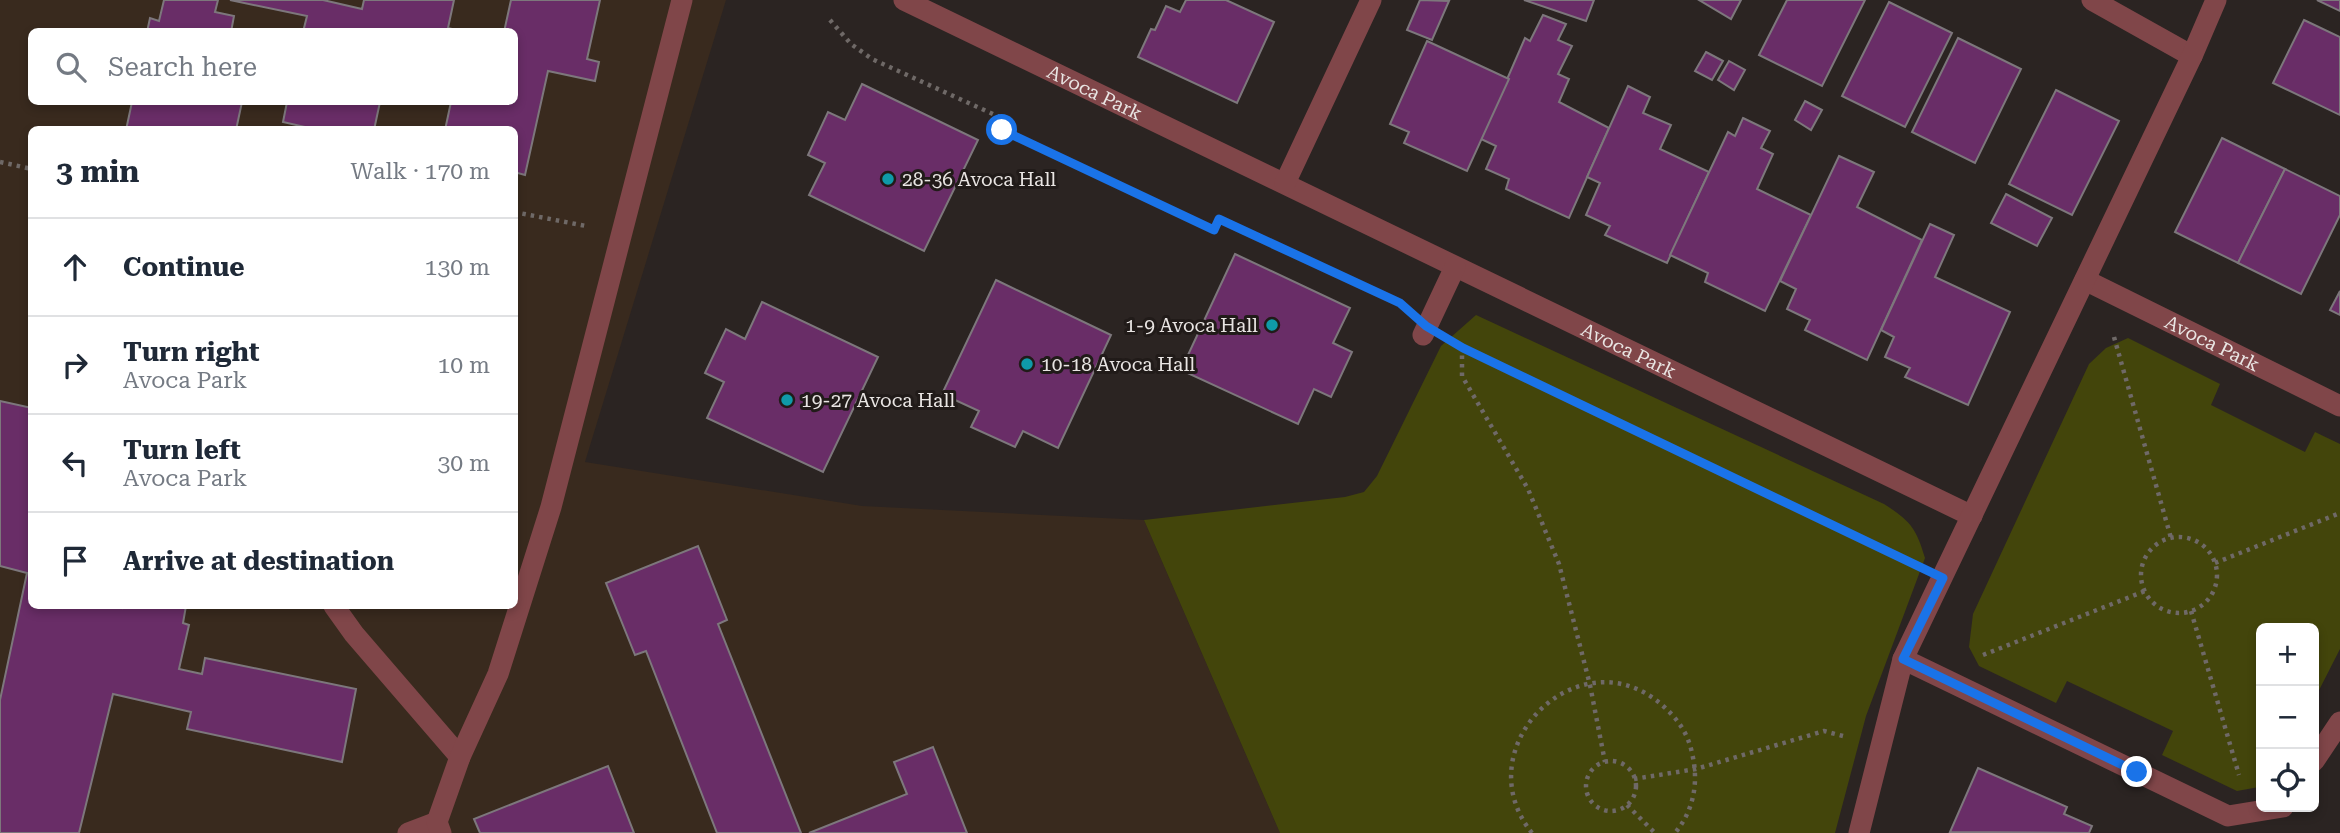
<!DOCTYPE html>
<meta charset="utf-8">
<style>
body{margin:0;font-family:"Roboto Serif",serif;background:#f6f6f7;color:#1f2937}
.controls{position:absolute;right:21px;bottom:21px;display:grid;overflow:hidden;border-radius:10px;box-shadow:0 4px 10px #0003}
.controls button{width:63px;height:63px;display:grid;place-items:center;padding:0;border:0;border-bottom:2px solid #e0e1e3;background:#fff;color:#1f2937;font:35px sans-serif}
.stop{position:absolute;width:21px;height:21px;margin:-16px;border:5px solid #1a73e8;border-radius:50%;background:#fff}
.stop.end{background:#1a73e8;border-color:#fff;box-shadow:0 2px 7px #0008}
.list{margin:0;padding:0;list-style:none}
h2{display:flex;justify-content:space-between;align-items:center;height:91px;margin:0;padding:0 28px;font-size:30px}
h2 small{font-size:23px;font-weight:400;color:#747a83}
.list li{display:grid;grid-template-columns:46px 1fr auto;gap:21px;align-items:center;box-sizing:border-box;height:98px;padding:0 28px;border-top:2px solid #e0e1e3}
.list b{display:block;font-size:26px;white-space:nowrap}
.list p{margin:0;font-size:23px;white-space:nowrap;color:#747a83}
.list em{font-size:23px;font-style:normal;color:#747a83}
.icon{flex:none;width:38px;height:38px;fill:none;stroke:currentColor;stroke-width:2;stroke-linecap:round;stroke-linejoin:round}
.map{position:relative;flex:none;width:2340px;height:833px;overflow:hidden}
.search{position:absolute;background:#fff;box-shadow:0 4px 10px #0003;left:28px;top:28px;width:490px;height:77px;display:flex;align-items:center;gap:18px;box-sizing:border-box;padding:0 24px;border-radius:10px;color:#747a83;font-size:26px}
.panel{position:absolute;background:#fff;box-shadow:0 4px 10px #0003;left:28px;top:126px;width:490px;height:483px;border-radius:10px}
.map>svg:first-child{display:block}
</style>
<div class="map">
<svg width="2340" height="833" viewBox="0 0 2340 833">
<rect width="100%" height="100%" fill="#2b2422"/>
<path fill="#392a1e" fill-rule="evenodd" d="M 0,0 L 726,0 L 585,462 L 862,506 L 1144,520 L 1280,833 L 0,833 ZM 32,32 L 514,32 L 514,102 L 32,102 ZM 32,130 L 514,130 L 514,606 L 32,606 Z"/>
<g fill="#43450b">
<path d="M 1476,315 L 1884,504 C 1910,521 1916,527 1925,558 L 1866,716 L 1835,833 L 1280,833 L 1144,520 L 1345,497 L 1364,492 L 1377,476 L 1441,346 Z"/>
<polygon points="2128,338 2220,384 2211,405 2305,452 2315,432 2340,444 2340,649 2314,700 2314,628 2261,628 2261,786 2259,787 2237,791 2162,755 2173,731 2067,681 2056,703 1979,666 1969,647 1973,614 2089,364 2106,348"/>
</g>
<g fill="#692d67" stroke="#7d777c" stroke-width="2">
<polygon points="164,0 218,0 215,12 234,16 231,32 147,32 150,18 159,21"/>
<polygon points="230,0 323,0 362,9 364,0 454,0 448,28 464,32 303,32 307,16"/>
<polygon points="511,0 600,0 587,59 599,62 595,81 548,71 525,175 514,172 514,130 445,130 451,102 514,102 514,32 504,32"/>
<polygon points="1186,0 1226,0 1274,22 1237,103 1138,57 1151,29 1155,30 1166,6 1180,12"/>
<polygon points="1420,0 1449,1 1432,40 1407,30"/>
<polygon points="1524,0 1594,0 1586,21"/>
<polygon points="1699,0 1741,0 1731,19"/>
<polygon points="1787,0 1865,0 1822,86 1759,55"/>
<polygon points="2317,0 2340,0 2340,11"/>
<polygon points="1889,2 1952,33 1905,127 1842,96"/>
<polygon points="1543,15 1566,24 1558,40 1572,46 1558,74 1569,79 1559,102 1609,128 1569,218 1506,189 1509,179 1486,169 1496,146 1481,139 1525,38 1530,41"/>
<polygon points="2304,20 2340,37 2340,115 2273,83"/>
<polygon points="1958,38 2021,69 1975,163 1912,132"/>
<polygon points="1427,41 1509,79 1467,171 1404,143 1409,132 1390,124"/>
<polygon points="1706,52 1723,61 1712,80 1695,71"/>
<polygon points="1729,61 1745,70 1734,90 1718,80"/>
<polygon points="862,84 978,140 924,251 809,195 825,163 808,155 828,112 845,120"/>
<polygon points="1628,86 1650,97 1643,113 1671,125 1660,149 1709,172 1667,263 1605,235 1610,226 1586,215 1600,183 1587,177"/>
<polygon points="2056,90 2119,121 2072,215 2009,184"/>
<polygon points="1805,101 1822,110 1811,130 1795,120"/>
<polygon points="132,102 242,102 236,130 126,130"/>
<polygon points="287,102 380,102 374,130 318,130 283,122"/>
<polygon points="1743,118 1770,131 1761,148 1773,154 1757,189 1811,215 1765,311 1705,282 1708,273 1670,255 1728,132 1735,136"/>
<polygon points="2222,138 2285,169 2238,263 2175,232"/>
<polygon points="1839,156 1874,172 1857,207 1922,240 1867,360 1805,330 1810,320 1787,309 1796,289 1780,281"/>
<polygon points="2285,169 2340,196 2340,215 2301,294 2238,263"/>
<polygon points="2006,194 2052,218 2037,246 1991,223"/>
<polygon points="1930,224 1954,235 1935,277 2010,312 1968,405 1905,377 1910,368 1885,357 1894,337 1881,330"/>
<polygon points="1235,254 1350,308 1333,343 1352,352 1331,397 1314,389 1298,424 1181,370"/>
<polygon points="996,280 1111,335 1058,448 1023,431 1015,447 971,427 979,411 942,394"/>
<polygon points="2340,291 2340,315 2330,310"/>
<polygon points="762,302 878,357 823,472 707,418 724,382 705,373 726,329 745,339"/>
<polygon points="0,401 32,408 32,606 113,606 122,608 122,606 186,606 183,623 189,625 179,669 202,674 205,658 356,689 342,762 187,729 191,712 113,694 79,833 0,833 0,700 27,573 0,566"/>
<polygon points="698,546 727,620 718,624 801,833 717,833 646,651 635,655 606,583"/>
<polygon points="933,747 967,833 809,833 907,794 894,762"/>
<polygon points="608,766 634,833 480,833 474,819"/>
<polygon points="1978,768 2067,807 2064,814 2092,826 2089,833 1950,832"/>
</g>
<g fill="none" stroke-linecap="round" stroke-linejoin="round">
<g stroke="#6f6967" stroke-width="4.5" stroke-dasharray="3.5 5" stroke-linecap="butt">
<polyline points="830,20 851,44 872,59 1006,120 1002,130 1215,230 1219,219 1398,302"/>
<polyline points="0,162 32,169"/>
<polyline points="514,212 586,226"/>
<polyline points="2114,337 2171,538"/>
<polyline points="1462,347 1462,376 1528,489 1559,564 1590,685 1605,762"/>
<polyline points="1463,348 1907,561"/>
<circle cx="2179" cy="575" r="38"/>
<polyline points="2215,563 2340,513"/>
<polyline points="2191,611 2239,775"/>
<polyline points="1983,655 2145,591"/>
<circle cx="1611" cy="786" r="25"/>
<polyline points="1634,779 1696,769 1824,731 1843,736"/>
<polyline points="1627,805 1655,833"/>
<path d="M 1532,833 C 1463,747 1580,633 1662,705 C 1677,718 1688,733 1692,753 C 1699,782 1694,810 1675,833"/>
</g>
<g stroke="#804649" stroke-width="21">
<path id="s1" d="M 904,0 L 1972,516"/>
<polyline points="2092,0 2192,56"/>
<polyline points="1285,183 1371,0"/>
<path id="s2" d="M 2085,280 L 2340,406"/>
<polyline points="1423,335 1455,267"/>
<polyline points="334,606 354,634 460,757"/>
<polyline points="1903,659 2228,816 2283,807"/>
<polyline points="2314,761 2340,722"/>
<polyline points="408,833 437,822"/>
<polyline points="441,833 437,822 460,757 498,674 551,507 682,0"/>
<polyline points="1859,833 1903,659 2192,56 2216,0"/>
</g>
</g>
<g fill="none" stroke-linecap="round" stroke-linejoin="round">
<polyline stroke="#1a73e8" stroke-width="9" points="1002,130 1214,230 1219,219 1400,303 1426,326 1463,348 1943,578 1903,659 2137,772"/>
</g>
<g fill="#0f9aa8" stroke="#211b19" stroke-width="2.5">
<circle cx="888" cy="179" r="7"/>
<circle cx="1272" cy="325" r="7"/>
<circle cx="1027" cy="364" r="7"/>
<circle cx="787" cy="400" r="7"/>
</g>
<g text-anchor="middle" stroke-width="6" stroke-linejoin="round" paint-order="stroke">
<g font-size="19" fill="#e9e5e3" stroke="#211b19">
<text dy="7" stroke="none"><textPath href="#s1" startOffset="212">Avoca Park</textPath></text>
<text dy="7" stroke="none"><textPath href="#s2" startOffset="142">Avoca Park</textPath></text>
<text dy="7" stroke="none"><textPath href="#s1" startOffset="805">Avoca Park</textPath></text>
</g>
<g font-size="19" fill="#e9e5e3" stroke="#211b19" text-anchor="start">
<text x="902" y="186">28-36 Avoca Hall</text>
<text x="1258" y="332" text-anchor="end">1-9 Avoca Hall</text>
<text x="1041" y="371">10-18 Avoca Hall</text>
<text x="801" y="407">19-27 Avoca Hall</text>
</g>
</g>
</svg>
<div class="controls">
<button>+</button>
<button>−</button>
<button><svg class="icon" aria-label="locate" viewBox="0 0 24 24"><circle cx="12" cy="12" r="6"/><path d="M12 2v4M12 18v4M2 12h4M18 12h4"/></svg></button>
</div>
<div class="stop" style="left:1002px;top:130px"></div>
<div class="stop end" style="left:2137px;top:772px"></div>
<div class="search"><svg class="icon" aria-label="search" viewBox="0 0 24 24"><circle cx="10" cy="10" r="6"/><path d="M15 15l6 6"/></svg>Search here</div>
<section class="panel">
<h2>3 min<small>Walk · 170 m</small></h2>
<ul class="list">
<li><svg class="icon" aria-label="ahead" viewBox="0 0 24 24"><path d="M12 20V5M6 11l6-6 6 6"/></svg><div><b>Continue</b></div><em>130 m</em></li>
<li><svg class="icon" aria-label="right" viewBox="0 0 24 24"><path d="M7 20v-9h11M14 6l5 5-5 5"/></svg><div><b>Turn right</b><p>Avoca Park</p></div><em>10 m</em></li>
<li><svg class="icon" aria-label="left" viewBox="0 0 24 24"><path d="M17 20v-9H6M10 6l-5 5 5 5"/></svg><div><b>Turn left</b><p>Avoca Park</p></div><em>30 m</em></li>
<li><svg class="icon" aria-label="arrive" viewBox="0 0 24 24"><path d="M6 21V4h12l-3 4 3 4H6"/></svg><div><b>Arrive at destination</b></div></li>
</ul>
</section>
</div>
